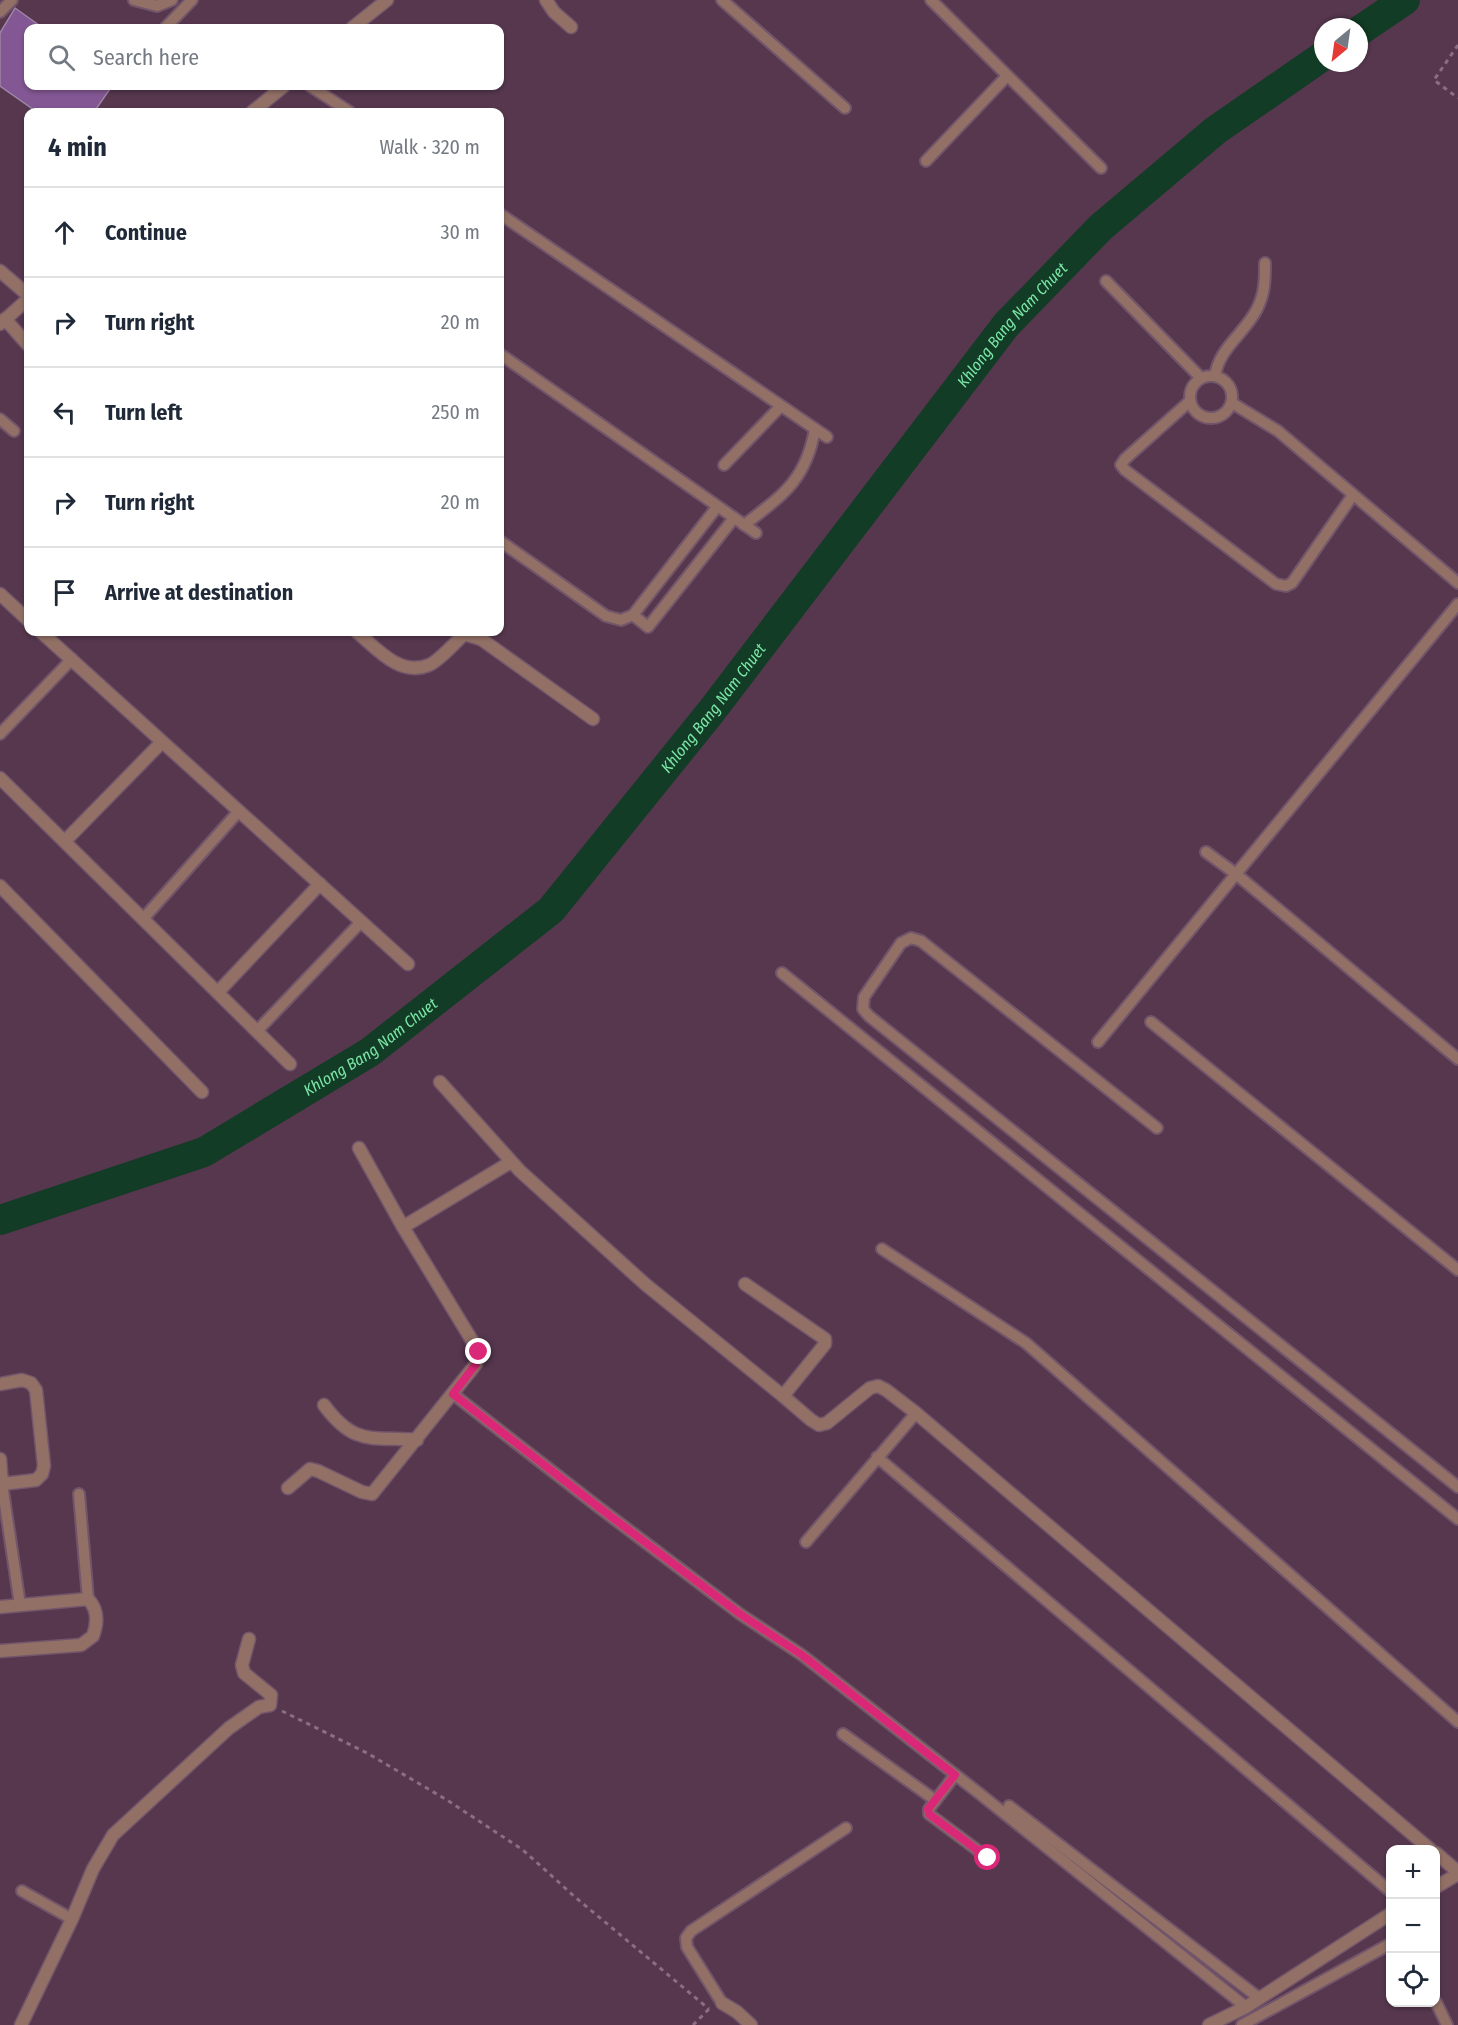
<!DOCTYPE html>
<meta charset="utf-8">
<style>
body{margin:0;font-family:"Fira Sans Condensed",sans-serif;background:#f2f2f3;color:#1f2937}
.controls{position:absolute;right:18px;bottom:18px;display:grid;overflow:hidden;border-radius:12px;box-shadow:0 2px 4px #0004}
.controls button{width:54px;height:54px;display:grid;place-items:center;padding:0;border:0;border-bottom:2px solid #e0e1e3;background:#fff;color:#1f2937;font:30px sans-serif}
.compass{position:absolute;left:1314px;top:18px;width:54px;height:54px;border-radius:50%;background:#fff;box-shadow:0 2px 4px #0004;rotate:209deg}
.stop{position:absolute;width:18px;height:18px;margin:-14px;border:4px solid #db2777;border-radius:50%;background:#fff}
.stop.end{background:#db2777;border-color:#fff;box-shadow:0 2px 6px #0008}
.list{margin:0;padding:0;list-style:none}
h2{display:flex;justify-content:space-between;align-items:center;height:78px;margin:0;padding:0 24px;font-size:26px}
h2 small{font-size:20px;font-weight:400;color:#747a83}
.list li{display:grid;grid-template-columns:39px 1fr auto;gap:18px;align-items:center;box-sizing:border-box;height:90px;padding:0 24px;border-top:2px solid #e0e1e3}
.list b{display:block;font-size:22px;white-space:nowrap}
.list em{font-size:20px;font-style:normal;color:#747a83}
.icon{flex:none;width:33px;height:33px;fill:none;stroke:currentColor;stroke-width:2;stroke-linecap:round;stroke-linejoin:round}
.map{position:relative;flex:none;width:1458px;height:2025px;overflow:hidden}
.search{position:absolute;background:#fff;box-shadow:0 2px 4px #0004;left:24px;top:24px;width:480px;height:66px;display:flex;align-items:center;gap:15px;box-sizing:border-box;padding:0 21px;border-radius:12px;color:#747a83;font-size:22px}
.panel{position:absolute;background:#fff;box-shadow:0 2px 4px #0004;left:24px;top:108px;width:480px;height:528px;border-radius:12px}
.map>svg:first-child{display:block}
</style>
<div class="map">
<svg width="1458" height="2025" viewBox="0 0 1458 2025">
<rect width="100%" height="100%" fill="#56374e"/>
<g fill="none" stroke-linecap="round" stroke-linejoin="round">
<g stroke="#123c25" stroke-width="30">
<polyline points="1359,31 1405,0"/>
<path id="s1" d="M 0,1220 L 204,1152 L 370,1052 L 551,910 L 710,713 L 1006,325 L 1101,227 L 1216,130 L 1323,56"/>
</g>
</g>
<polygon fill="#835793" stroke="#9d84a6" stroke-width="1.5" points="15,8 43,28 28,28 28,86 112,86 94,112 37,112 0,86 0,33"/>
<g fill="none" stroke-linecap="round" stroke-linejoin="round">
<g stroke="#72556b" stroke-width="14">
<g id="lane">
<polyline points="134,0 157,6 172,0"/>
<polyline points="722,0 845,108"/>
<polyline points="931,0 1101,168"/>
<polyline points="0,12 12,0"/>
<polyline points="165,28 192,0"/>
<polyline points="310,86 350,112"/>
<polyline points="926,161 1007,76"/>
<polyline points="500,214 827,437"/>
<polyline points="1106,281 1201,378"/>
<polyline points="500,354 756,533"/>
<circle cx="1211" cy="397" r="21"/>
<path d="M 1215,376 C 1219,348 1245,333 1257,309 C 1265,293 1265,280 1265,263"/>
<polyline points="1190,401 1125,459 1121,465 1125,470 1276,584 1286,586 1292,583 1353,495"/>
<polyline points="1232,403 1278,431 1458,583"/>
<polyline points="0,419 14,431"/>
<polyline points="724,465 781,406"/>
<path d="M 744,525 C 783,495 806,480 815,429"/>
<polyline points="500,541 606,616 621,620 633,615 717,507"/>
<polyline points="1458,604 1236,874 1458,1059"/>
<polyline points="633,615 648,627 734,518"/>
<polyline points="0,734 72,659"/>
<polyline points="143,919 239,811"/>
<polyline points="782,973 1458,1519"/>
<polyline points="1151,1022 1458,1270"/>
<polyline points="257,1031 361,922"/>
<polyline points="1098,1042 1236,874 1206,852"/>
<polyline points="1157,1128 921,941 911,938 901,943 864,997 863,1009 869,1016 1458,1487"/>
<polyline points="882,1249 1026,1343 1458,1722"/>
<polyline points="453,1394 597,1506 740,1614 802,1655 980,1794 1246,2007"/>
<polyline points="877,1457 1390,1891"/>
<polyline points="2,1484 20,1605"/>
<polyline points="79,1494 88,1599"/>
<polyline points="806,1542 916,1413"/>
<polyline points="843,1734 935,1800"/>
<polyline points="955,1775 929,1809 929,1814 988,1858"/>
<polyline points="1009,1806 1259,1998"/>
<polyline points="22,1891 72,1919"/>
<polyline points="1436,2002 1447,2025"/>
<polyline points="722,2003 687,1947 686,1938 691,1931 846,1828"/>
<polyline points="1242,2025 1390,1944"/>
</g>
</g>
<g stroke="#72556b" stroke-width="15">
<g id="street">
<polyline points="546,0 554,12 571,27"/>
<polyline points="352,28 387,0"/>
<polyline points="252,112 284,86"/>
<polyline points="0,271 28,295"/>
<polyline points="5,319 28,345"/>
<polyline points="0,324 28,299"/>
<polyline points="0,594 28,620"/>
<polyline points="41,632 408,964"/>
<path d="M 357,632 C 377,649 400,677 429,665 C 439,661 456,642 464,634 L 481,639 L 593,719"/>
<polyline points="0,778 290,1064"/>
<polyline points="65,841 162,742"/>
<polyline points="0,886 202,1092"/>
<polyline points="218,992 320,884"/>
<polyline points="440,1082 520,1171 645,1284 783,1396 811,1420 819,1425 827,1423 870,1388 878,1386 886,1390 916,1413 1431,1850"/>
<polyline points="359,1148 403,1227"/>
<polyline points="745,1284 825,1339 825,1344 783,1396"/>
<polyline points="0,1384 22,1380 31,1383 36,1390 44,1466 42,1474 36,1480 2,1484 0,1459"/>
<path d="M 324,1405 C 355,1447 372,1436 417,1440"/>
<polyline points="288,1488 310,1469 318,1471 362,1492 372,1494 476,1364 479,1352 403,1227 511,1162"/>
<path d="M 0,1607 L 88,1599 C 98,1609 98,1622 93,1636 L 81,1645 L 0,1651"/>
<polyline points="1436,1853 1458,1872"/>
<polyline points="1436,1887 1458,1874"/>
<polyline points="722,2003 737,2012 751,2025"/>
<polyline points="21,2025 72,1919 93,1869 113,1835 229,1728 259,1707 270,1705 271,1695 244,1673 242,1665 249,1639"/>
<polyline points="1209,2025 1246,2007 1390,1914"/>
</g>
</g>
<g stroke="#8a6e82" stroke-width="3" stroke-dasharray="4.5 4.5" stroke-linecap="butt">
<polyline points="1458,45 1434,80 1458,98"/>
<polyline points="282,1711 367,1753 447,1800 523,1850 575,1897 709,2009"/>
<polyline points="693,2025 710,2008"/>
</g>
<use href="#lane" stroke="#927066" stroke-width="10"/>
<use href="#street" stroke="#927066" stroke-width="12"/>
</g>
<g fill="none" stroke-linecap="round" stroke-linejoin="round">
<polyline stroke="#db2777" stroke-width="8" points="479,1352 476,1364 453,1394 597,1506 740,1614 802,1655 955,1775 928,1809 929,1814 988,1858"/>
</g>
<g text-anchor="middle" stroke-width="4.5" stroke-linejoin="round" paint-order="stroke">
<g font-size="16" font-style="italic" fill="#7ae6a7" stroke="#56374e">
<text dy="6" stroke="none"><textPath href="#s1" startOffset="1384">Khlong Bang Nam Chuet</textPath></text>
<text dy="6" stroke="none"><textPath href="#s1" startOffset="898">Khlong Bang Nam Chuet</textPath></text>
<text dy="6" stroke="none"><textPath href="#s1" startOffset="412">Khlong Bang Nam Chuet</textPath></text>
</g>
</g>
</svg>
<div class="controls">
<button>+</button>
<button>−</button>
<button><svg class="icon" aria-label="locate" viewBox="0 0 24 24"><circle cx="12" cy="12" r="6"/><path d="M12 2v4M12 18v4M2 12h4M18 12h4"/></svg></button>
</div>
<svg class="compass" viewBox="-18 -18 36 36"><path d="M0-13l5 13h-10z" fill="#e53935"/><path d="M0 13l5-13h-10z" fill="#747a83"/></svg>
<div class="stop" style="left:988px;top:1858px"></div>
<div class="stop end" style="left:479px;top:1352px"></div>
<div class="search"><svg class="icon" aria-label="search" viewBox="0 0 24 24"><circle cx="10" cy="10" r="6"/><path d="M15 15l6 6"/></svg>Search here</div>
<section class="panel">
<h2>4 min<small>Walk · 320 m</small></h2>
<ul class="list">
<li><svg class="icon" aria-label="ahead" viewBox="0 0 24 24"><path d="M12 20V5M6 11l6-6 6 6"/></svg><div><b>Continue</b></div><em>30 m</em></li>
<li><svg class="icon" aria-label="right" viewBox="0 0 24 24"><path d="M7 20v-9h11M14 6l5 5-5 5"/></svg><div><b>Turn right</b></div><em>20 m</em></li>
<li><svg class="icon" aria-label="left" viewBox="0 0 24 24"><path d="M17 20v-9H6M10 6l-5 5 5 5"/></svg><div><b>Turn left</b></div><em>250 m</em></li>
<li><svg class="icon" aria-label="right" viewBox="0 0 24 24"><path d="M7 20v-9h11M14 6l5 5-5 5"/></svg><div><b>Turn right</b></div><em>20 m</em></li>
<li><svg class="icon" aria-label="arrive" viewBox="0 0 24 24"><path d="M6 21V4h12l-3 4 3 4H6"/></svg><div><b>Arrive at destination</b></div></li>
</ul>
</section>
</div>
